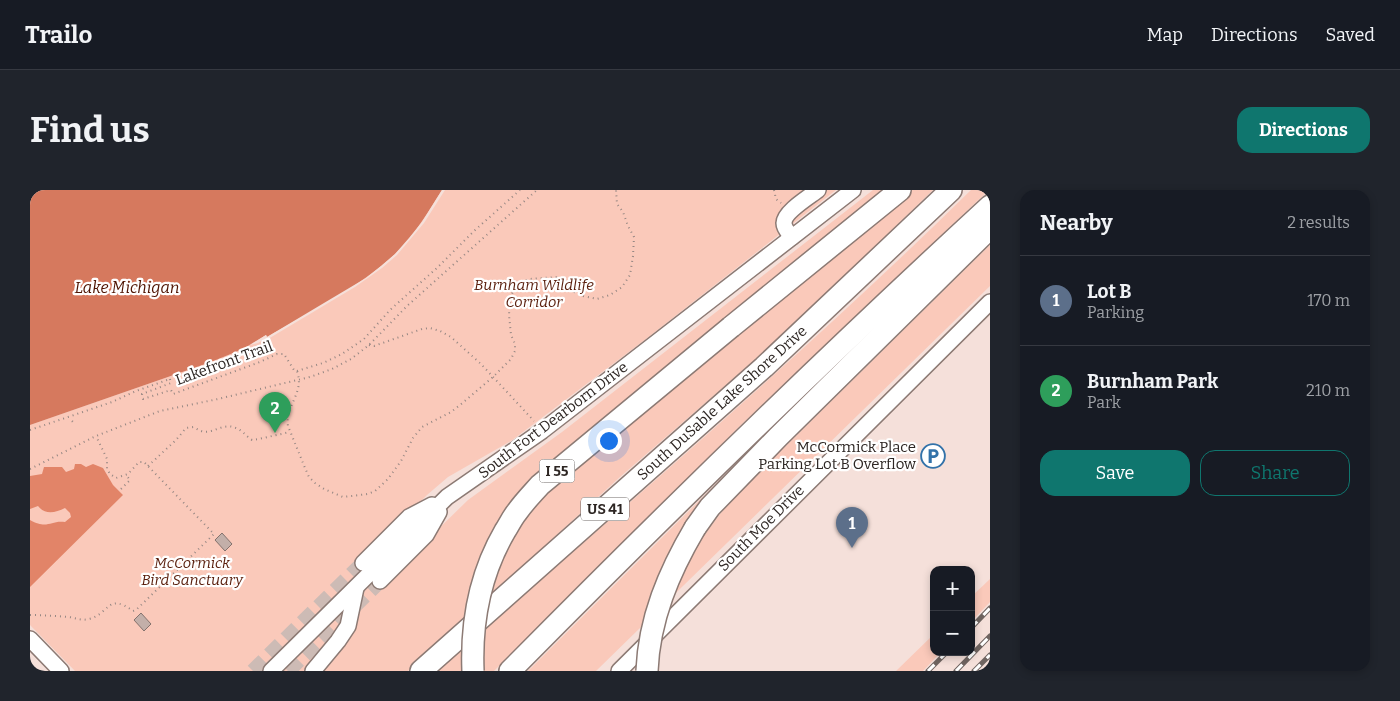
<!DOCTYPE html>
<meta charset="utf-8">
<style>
body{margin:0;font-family:Bitter,serif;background:#20242c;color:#f1f3f6}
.controls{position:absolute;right:15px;bottom:15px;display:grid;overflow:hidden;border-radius:10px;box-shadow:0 2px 8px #0003}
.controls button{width:45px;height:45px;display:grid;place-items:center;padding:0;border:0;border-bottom:1px solid #363941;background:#171b24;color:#f1f3f6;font:25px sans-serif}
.you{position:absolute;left:578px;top:250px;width:18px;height:18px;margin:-12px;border:4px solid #fff;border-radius:50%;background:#1a73e8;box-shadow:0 0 0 8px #1a73e833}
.badge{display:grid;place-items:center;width:32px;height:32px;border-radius:50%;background:#0f766e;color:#fff;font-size:16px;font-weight:700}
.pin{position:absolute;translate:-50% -41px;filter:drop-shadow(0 1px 2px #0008)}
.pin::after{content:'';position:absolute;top:26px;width:18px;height:15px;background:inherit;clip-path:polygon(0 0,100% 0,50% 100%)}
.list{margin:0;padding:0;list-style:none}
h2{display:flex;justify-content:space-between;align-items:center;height:65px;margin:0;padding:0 20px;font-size:21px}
h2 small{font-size:16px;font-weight:400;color:#9ea1a6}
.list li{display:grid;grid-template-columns:32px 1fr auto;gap:15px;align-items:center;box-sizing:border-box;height:90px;padding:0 20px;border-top:1px solid #363941}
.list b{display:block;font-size:19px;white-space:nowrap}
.list p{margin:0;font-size:16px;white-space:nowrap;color:#9ea1a6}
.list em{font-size:16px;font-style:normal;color:#9ea1a6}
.actions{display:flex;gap:10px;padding:15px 20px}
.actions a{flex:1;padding:11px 0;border:1px solid #0f766e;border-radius:15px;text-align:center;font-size:18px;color:#0f766e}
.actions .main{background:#0f766e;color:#fff}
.map{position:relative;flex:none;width:960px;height:481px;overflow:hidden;border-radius:15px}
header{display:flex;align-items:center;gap:30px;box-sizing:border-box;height:70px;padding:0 25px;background:#171b24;border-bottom:1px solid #363941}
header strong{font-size:24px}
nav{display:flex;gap:28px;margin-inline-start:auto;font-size:18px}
.intro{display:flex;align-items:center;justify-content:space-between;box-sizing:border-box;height:120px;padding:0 30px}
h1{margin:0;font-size:35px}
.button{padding:12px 22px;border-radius:15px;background:#0f766e;color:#fff;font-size:18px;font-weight:700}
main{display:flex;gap:30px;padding:0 30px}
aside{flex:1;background:#171b24;border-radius:15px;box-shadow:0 2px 8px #0003}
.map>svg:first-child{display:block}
</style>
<header>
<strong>Trailo</strong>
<nav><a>Map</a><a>Directions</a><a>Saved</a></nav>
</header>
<div class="intro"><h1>Find us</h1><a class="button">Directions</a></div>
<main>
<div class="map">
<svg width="960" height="481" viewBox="0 0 960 481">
<rect width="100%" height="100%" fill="#f5e0da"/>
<g fill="#fac9ba">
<polygon points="412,0 806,0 616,149 501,236 481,251 418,287 397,305 377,325 335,376 228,481 45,481 0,435 0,235 181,172 213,159 236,145 237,147 324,95 379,48"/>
<polygon points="843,0 857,0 695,130 708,146 765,94 880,0 903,0 797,103 727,168 590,287 378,481 253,481 348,388 353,393 438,310 532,242"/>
<path d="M 941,0 L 959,0 L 711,235 L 464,481 L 406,481 C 587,323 770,168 941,0 Z"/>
<polygon points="960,55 960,96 566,481 498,481 694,286 696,287 658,333 675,344 693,320 710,301"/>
<polygon points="960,389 960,412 941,432 941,407"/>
<polygon points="904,444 904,462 911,462 893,481 866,481"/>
</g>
<path fill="#e28468" d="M 45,274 L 51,274 L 56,277 L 63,274 L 73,278 L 83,295 L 93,305 L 0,397 L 0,330 C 18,340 20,330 35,332 L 41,327 L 40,323 L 35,318 C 25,323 15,325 8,316 L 0,319 L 0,286 L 12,284 L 14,277 L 32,277 L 36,282 L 44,279 Z"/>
<path fill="#d6795e" d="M 0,0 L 412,0 C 398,22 384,46 365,64 C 330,97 278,123 237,147 L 236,145 L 213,159 L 181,172 L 0,235 Z"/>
<polygon fill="#f5e0da" points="412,0 415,0 394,33 367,65 352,78 325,97 238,149 235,149 228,153 220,155 236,145 237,147 299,110 336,88 351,76 365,64 379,48 392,32"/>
<g fill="#c3afa9" stroke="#84726d">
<polygon points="192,343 202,354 195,361 185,350"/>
<polygon points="111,423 121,434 114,441 104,430"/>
</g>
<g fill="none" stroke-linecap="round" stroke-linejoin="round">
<g stroke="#cdbbb5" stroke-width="15" stroke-dasharray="15 8" stroke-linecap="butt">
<polyline points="223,481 333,373"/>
<polyline points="258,481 350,391"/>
</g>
<g stroke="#8c7a74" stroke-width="18">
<g id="minor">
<path d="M 762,47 C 759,43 754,39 754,33 C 754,22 779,7 788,0"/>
<polyline points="333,373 379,327 402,315"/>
<polyline points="350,391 396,345 409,322"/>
<polyline points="0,449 31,481"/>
<polyline points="241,481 417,307 512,241 823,0"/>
<polyline points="283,481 308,451 318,436 326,398"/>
<polyline points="589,481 960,112"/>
</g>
</g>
<g stroke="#8c7a74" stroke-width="24">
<g id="highway">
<polyline points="701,137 870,0"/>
<polyline points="665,338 680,317 748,247 960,38"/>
<polyline points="391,481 734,177 921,0"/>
<path d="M 480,481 C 636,323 796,167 960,16"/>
</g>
</g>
<g stroke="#968783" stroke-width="2" stroke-dasharray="1 4" stroke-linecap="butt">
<polyline points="744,0 746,9 751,13"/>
<polyline points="339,155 344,156 392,139 400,138 410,141 421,147 451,174 504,231"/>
<polyline points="267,181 293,173 312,164 334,149 360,120 408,77 444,41 490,0"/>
<path d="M 140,189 L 141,193 L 112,204 L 113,209 L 141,200 L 143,204 L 230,172 L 247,164 L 254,164 L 264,180 L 267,181 C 275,203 255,215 258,236 L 275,278 L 279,287 L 285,293 L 294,299 L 313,307 L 338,304 L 345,301 L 358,289 L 371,271 L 383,248 L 392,237 L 421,222 L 430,215 L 463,187 L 481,169 L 485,161 L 485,154 L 481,145 L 479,125 L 480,110 L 483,101 L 490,93 L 499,89 L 528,87 L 535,91 L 540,100 L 553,106 L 567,109 L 580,105 L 592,97 L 600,85 L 603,66 L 604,47 L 598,36 L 593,22 L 587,14 L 586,0"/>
<polyline points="42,231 43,232"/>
<polyline points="0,240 82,212 106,201 140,189"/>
<path d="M 118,276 L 146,250 L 156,238 L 164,237 C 180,250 190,231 206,238 C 212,240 216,246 222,250 L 229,249 L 260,242"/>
<polyline points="0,279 66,246 130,221 188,209 280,187 302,179 321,169 339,155 377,116 507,0"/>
<polyline points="91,299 100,290 96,285"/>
<path d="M 0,425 C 13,425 26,426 39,427 C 46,428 52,431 59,429 C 80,424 77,402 103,421 L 106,420 L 184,344 L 114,272 L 109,272 L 98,284 L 86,288 L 80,284 L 77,279 L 77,269 L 66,246"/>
</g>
<use href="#minor" stroke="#fff" stroke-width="15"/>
<use href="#highway" stroke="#fff" stroke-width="21"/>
<g stroke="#6f6460" stroke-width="5">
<g id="rail">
<polyline points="941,438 960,418"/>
<polyline points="898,481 917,462"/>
<polyline points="926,481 960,446"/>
<polyline points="944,481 960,465"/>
</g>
</g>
<use href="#rail" stroke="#fff" stroke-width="3" stroke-dasharray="9" stroke-linecap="butt"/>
<g stroke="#8c7a74" stroke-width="24" stroke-linecap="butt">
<g id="highway-bridge">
<path d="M 443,481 C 441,432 450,384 475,341 C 479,335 482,328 487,322 C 494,312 502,304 510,295 L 701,137"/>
<path d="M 617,481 C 619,429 639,382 665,338"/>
</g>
</g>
<use href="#highway-bridge" stroke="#fff" stroke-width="21"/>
</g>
<defs>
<g id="parking-ring" transform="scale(1.25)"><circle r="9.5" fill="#fff" stroke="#3272a9" stroke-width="1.5"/><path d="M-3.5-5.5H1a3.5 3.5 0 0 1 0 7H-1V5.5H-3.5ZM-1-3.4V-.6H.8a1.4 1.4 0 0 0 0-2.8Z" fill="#3272a9"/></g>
</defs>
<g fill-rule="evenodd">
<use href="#parking-ring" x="903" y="266"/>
</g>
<g text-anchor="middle" stroke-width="4.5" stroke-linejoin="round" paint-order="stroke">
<g fill="#fff" stroke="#6c6765" stroke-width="1">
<rect x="509.5" y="269.5" width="35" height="23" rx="4"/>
<rect x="551" y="307.5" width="48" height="23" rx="4"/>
</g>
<g font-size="14" font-weight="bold" fill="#2d2623">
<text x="527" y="286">I 55</text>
<text x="575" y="324">US 41</text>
</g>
<g font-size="15" font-style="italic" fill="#5a1f0d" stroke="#fff">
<text x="504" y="100">Burnham Wildlife<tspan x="504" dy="17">Corridor</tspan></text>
<text x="162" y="378">McCormick<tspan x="162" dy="17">Bird Sanctuary</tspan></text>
</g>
<g font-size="15" fill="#2d2623" stroke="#fff">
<text transform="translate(194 173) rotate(-20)" y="5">Lakefront Trail</text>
<text transform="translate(692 213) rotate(-42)" y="5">South DuSable Lake Shore Drive</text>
<text transform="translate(523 230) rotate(-37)" y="5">South Fort Dearborn Drive</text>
<text transform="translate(731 338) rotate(-45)" y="5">South Moe Drive</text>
</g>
<g font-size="15" fill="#2d2623" stroke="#fff" text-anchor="end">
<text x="886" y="262">McCormick Place<tspan x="886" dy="17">Parking Lot B Overflow</tspan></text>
</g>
<g font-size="16" font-style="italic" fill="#4f1402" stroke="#fff">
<text x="97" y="103">Lake Michigan</text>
</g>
</g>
</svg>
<div class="controls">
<button>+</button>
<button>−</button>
</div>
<div class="you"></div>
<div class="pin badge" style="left:822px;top:358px;background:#5c6f8a">1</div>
<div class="pin badge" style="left:245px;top:243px;background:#2e9e5b">2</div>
</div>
<aside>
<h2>Nearby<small>2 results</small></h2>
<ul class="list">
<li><span class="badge" style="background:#5c6f8a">1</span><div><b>Lot B</b><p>Parking</p></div><em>170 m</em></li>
<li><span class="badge" style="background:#2e9e5b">2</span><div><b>Burnham Park</b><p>Park</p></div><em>210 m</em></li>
</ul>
<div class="actions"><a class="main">Save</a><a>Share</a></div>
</aside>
</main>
